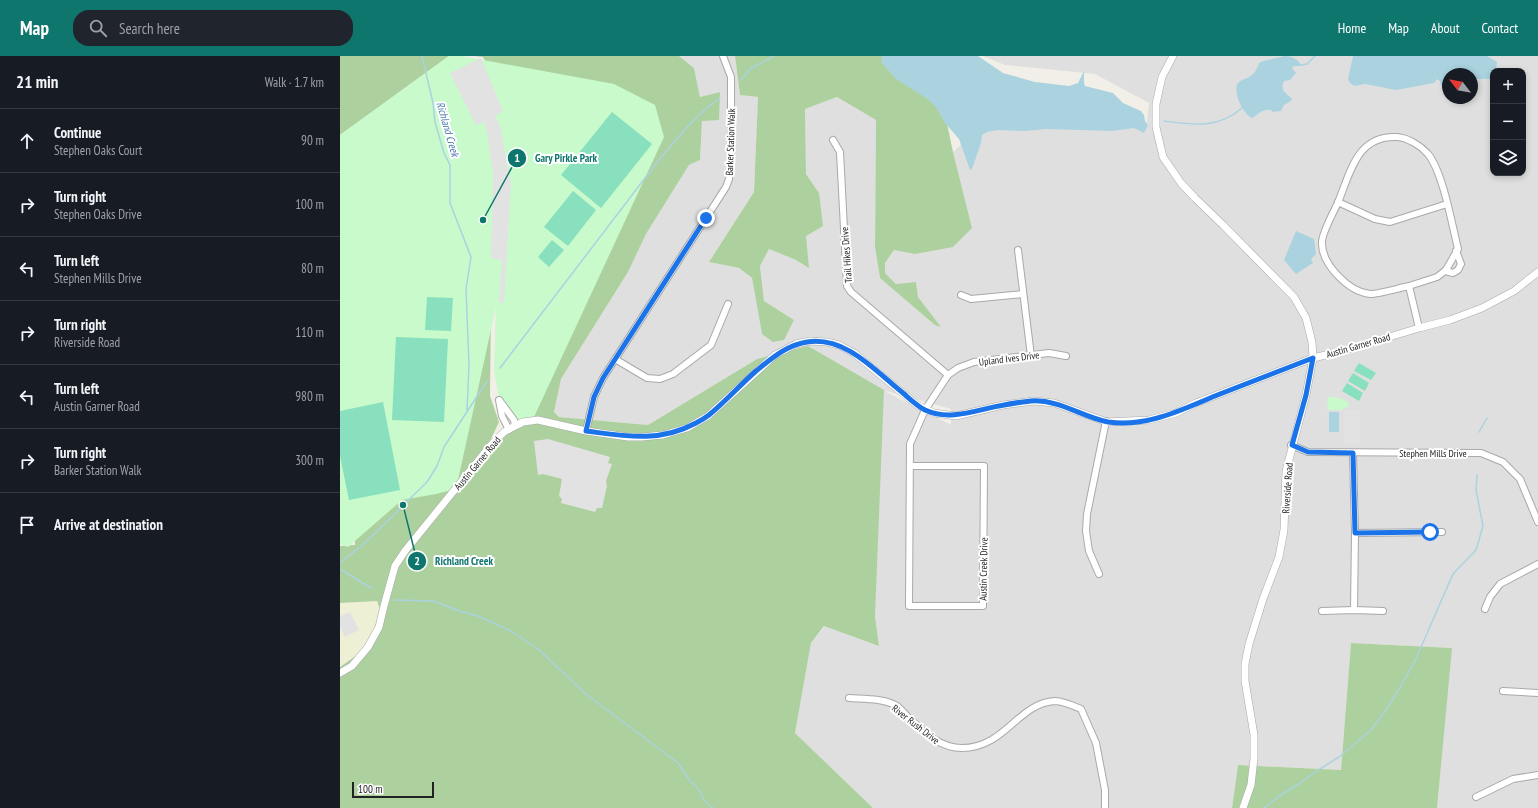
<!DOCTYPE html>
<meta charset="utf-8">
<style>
body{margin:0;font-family:"PT Sans Narrow",sans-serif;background:#20242c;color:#f1f3f6}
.controls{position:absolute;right:12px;top:12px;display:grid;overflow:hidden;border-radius:8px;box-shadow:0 2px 6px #0003}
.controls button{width:36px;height:36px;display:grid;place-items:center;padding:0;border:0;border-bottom:1px solid #363941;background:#171b24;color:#f1f3f6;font:20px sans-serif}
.compass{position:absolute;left:1102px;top:12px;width:36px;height:36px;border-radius:50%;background:#171b24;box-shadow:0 2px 6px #0003;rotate:301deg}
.scale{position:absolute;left:12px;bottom:10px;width:82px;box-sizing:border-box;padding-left:4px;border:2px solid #222;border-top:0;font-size:11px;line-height:14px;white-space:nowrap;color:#222;-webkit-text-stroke:3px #fff;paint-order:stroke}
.stop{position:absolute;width:12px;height:12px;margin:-9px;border:3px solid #1a73e8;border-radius:50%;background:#fff}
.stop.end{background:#1a73e8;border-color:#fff;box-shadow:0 1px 4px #0008}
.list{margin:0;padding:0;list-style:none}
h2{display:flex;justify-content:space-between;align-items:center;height:52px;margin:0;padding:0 16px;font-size:17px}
h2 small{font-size:13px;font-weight:400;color:#9ea1a6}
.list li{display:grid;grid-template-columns:26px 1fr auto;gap:12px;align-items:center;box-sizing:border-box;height:64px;padding:0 16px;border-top:1px solid #363941}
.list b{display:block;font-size:15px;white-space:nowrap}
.list p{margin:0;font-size:13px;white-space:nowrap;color:#9ea1a6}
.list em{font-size:13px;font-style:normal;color:#9ea1a6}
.icon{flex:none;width:22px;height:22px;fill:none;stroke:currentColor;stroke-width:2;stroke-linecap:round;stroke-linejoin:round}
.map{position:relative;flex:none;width:1198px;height:752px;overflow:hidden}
header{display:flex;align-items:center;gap:24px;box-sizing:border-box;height:56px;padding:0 20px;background:#0f766e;color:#fff}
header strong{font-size:19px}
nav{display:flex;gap:22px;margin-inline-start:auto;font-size:14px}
.search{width:280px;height:36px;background:#20242c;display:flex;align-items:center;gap:10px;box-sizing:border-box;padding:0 14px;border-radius:16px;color:#9ea1a6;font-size:15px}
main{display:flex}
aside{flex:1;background:#171b24}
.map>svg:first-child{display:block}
</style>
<header>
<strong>Map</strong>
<div class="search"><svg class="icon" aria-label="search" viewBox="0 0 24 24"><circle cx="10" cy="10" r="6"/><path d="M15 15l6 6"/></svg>Search here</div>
<nav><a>Home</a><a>Map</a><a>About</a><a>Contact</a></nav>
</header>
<main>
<aside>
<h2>21 min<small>Walk · 1.7 km</small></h2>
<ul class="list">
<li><svg class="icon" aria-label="ahead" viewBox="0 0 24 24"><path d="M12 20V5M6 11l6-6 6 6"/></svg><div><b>Continue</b><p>Stephen Oaks Court</p></div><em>90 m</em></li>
<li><svg class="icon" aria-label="right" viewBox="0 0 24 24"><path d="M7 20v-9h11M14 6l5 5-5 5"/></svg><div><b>Turn right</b><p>Stephen Oaks Drive</p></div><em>100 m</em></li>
<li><svg class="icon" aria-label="left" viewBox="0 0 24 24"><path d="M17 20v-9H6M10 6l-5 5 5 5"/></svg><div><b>Turn left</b><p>Stephen Mills Drive</p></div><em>80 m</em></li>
<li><svg class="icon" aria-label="right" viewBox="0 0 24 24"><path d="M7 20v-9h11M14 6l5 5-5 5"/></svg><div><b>Turn right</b><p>Riverside Road</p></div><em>110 m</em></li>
<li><svg class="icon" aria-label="left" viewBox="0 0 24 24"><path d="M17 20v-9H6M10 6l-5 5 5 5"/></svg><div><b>Turn left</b><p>Austin Garner Road</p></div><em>980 m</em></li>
<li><svg class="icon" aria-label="right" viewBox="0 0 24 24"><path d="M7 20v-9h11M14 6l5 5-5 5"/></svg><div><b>Turn right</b><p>Barker Station Walk</p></div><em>300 m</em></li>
<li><svg class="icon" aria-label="arrive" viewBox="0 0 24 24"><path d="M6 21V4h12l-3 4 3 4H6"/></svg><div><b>Arrive at destination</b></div></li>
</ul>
</aside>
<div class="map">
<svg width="1198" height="752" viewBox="0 0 1198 752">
<rect width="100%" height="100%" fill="#f2efe9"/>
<path fill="#e0dfdf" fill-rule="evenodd" d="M 339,0 L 395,0 L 400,39 L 418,41 L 414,136 L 369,206 L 399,212 L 412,222 L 422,278 L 454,264 L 424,245 L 420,210 L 429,193 L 456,204 L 466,180 L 479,137 L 466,118 L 465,53 L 497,41 L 536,64 L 535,191 L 540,222 L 600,270 L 578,241 L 576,226 L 556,228 L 545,217 L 545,207 L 554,194 L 576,198 L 632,172 L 613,96 L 647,66 L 739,59 L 806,74 L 809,47 L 755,18 L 665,9 L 643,0 L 1198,0 L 1198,752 L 1097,752 L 1111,592 L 1011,587 L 1001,714 L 898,709 L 892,752 L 533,752 L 455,677 L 471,587 L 485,570 L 539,590 L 535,560 L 417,303 L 308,369 L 219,361 L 214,356 L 221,323 L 288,216 L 306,178 L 349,109 L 360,104 L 362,65 L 380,36 L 360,41 L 354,12 ZM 1153,15 L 1183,15 L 1183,117 L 1153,117 ZM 1108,18 L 1132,18 L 1132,42 L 1108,42 ZM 546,335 L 611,353 L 611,369 L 546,336 Z"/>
<polygon fill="#eef0d5" points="37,545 42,558 31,589 0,611 0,547"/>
<g fill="#add19e">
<polygon points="0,0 109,0 0,79"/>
<polygon points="134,0 339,0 354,12 360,41 380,36 379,64 362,65 360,104 349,109 306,178 288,216 221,323 214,356 219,361 308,369 417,303 468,290 544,334 535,560 539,590 484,570 471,587 455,677 533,752 0,752 0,611 31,589 42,558 37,545 0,547 0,490 15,489 15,480 151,255 150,340 159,366 150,385 194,361 178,66 143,1"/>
<polygon points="395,0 555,0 600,34 613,96 632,172 613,191 575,198 554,194 545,207 545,217 556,228 576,226 578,241 601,271 595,269 540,222 535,191 536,64 497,41 465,53 466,118 479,137 483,170 466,180 469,212 456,204 429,193 420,210 424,245 454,264 444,284 433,286 422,278 412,222 399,212 369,206 414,136 418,41 400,39"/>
<polygon points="1011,587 1112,592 1097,752 892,752 898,709 1001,714"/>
</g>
<g fill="#c8facc">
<polygon points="109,0 121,0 274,28 315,49 324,81 194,361 174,364 159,344 154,314 156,251 116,433 96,438 62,444 8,491 0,488 0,79"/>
<path d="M 988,341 C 996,341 1002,342 1008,346 L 1009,351 L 1003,352 L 1003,354 L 987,354 Z"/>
</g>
<g fill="#88e0be">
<polygon points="272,56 312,88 261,152 221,119"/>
<polygon points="233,135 256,154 228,190 204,171"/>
<polygon points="212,184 224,194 209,211 198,201"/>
<polygon points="87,241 113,242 111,275 85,274"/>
<polygon points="56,281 108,283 104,366 52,364"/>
<polygon points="1019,307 1036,317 1031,324 1014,315"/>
<polygon points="1013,317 1029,327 1025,335 1008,325"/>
<polygon points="1007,327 1023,337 1019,345 1002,335"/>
<polygon points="43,346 60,434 9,444 0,400 0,355"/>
</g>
<g fill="#e2e2e2">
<polygon points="141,2 163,55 155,60 160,70 171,127 164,247 159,246 162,204 151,202 153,118 147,76 144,66 136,69 110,17"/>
<rect x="1004" y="354" width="16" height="35"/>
<polygon points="208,383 270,401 268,407 272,408 266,425 267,430 262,452 257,452 255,456 221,447 222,443 219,440 222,423 203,418 198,419 194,385"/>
<polygon points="10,556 19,574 5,581 0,571 0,560"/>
</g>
<g fill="#aad3df">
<polygon points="542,0 638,0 663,17 695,26 729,30 738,27 744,15 744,27 745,30 773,37 783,47 801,55 804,59 805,65 808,69 804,77 794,72 772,75 706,73 685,75 658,74 647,76 642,79 641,87 632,113 630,114 619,83 605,67 596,51 586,42 556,23 541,6"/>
<path d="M 945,0 C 951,0 958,3 961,9 L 960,10 L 954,10 L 952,12 L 956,17 L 950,24 L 944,25 C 940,34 945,37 952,42 L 951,45 L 944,49 L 941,55 L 932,56 L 931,54 C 923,53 919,57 913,62 C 903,60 892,34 898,27 C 901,23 908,23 912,19 C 916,16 917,11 920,6 Z"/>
<path d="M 1013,0 L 1147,0 L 1157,6 L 1156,15 L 1153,15 L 1153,23 L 1132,23 L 1132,18 L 1108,18 L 1108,36 C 1103,34 1101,30 1100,25 L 1097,23 L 1094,27 L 1056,34 L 1025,28 L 1014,30 L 1010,27 L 1008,23 Z"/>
<polygon points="956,175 974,183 976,198 971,203 973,207 956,218 944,204"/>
<rect x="989" y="356" width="10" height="20"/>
</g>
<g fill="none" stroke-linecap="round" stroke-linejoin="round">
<g stroke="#aad3df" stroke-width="1.5">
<polyline points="82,0 93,47 95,66 104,97 110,109 110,147 131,201 126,233 129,309 127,354"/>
<polyline points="961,9 967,8 975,0"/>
<polyline points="401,24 410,13 434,0"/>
<path d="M 824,65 C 854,69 878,73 902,52"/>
<path d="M 160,312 L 318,105 C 337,83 355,59 380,42"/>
<polyline points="1139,376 1147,362"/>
<polyline points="0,507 27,485 87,426 97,410 104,391 147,325"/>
<polyline points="0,513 31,532"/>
<polyline points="54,544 94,545 119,555 138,560 171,575 199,594 247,639 338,707 351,726 357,731 365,745 373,752"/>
<polyline points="924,752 939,740 959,728 975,716 999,701 1031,674 1044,657 1059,633 1074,607 1113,518 1136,494 1143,470 1136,434 1137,419"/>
</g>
<g stroke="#a9a9a9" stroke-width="8">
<g id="minor">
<polyline points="493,84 500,96 507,230 511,236 608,319"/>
<polyline points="998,146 1035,163 1050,166 1107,148"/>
<polyline points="678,194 691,300"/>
<polyline points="1105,215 1113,217 1118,214 1121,208 1116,195"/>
<path d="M 1069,230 C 1059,232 1039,238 1030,238 C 1009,236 981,208 982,186 C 982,176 995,154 999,144 C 1011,114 1018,79 1057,81 C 1068,82 1080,89 1088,98 C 1103,116 1112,169 1118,193 L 1106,214 L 1097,221 L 1069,230 L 1079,272"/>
<polyline points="621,239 631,243 683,238"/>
<polyline points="275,303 307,322 320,323 333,318 371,289 388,248"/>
<polyline points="159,344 162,360 169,374"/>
<polyline points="160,345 174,364 175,370"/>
<polyline points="246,375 254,341 263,322 386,131 389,123 391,104 391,21 383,0"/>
<polyline points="951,389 968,396 1141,397 1163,406 1180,423 1198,466"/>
<polyline points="1013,397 1015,477 1014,554"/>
<polyline points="570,410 644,410 643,550 569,550 570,388 585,354 608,319 618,312 634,306 709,297 726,300"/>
<polyline points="1015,477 1102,476"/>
<polyline points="759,518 749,495 746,475 747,458 766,365"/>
<polyline points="1145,553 1150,541 1160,528 1198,508"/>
<polyline points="982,555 1014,554 1043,555"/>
<polyline points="1163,635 1198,637"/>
<path d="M 509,642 C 524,643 543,642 557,650 C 561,653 564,657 568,661 C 583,675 599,692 622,692 C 665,692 678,647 715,645 C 723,645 734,650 741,653 L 756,687 L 765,734 L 765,752"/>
<polyline points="1136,741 1173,723 1198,719"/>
</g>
</g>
<g stroke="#a9a9a9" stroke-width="8">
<g id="tertiary">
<polyline points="833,0 822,21 816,48 816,71 823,101 841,127 855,142 883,169 954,241 966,262 972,286 973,302 966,339 946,415 944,474 939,501 923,543 909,588 905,608 905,625 914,679 914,702 911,729 903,752"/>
<polyline points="0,617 12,610 28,591 39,571 44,550 55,510 65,495 151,389 164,376 175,370 183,366 198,364 246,375 288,381 302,381 323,379 347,372 368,360 435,299 456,288 470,285 487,286 499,289 514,297 577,349 594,357 616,360 663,349 694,345 714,347 767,366 809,364 836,357 856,347 973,302 1006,294 1079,272 1110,264 1142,252 1174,235 1198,216"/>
</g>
</g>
<use href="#minor" stroke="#fff" stroke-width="6"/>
<use href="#tertiary" stroke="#fff" stroke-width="7"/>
</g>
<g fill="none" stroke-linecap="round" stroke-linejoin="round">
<path stroke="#1a73e8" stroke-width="5" d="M 366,162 L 263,322 L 254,341 L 246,375 C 285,380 319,387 356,367 C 360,365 365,362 369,359 C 386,345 400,329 416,315 C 432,302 447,289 467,286 C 506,280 535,315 563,337 C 570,343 577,350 585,354 C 611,366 638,353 664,349 C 673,347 682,346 691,345 C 719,343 742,361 768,366 C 808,372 845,352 880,338 C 911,326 942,314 973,302 L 966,339 L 952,389 L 968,396 L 1013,397 L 1015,477 L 1090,476"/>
</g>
<g text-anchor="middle" stroke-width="4" stroke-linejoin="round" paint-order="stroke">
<g font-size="10" fill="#222" stroke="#fff">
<text transform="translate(390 86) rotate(-88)" y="4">Barker Station Walk</text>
<text transform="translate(506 199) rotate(-94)" y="4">Trail Hikes Drive</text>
<text transform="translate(1018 289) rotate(-16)" y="4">Austin Garner Road</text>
<text transform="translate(669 302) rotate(-7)" y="4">Upland Ives Drive</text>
<text x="1093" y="401">Stephen Mills Drive</text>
<text transform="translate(137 407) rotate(-50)" y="4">Austin Garner Road</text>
<text transform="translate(947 432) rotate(-86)" y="4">Riverside Road</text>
<text transform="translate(643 513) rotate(-89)" y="4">Austin Creek Drive</text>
<text transform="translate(576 668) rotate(38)" y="4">River Rush Drive</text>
</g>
<g font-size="11" font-style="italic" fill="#4a7aab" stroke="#fff">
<text transform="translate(108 73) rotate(74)" y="4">Richland Creek</text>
</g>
</g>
<path fill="none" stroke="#0f766e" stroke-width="1.5" d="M143 164L177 102M63 449L77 505"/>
<g fill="#0f766e" stroke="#fff" stroke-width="1.5">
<circle cx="143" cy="164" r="4"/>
<circle cx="63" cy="449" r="4"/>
<circle cx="177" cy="102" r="10"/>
<circle cx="77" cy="505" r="10"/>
</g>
<g font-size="12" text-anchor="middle" font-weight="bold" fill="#fff">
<text x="177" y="106">1</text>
<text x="77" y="509">2</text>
</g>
<g font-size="11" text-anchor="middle" font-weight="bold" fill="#0f766e" stroke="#fff" stroke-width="4" stroke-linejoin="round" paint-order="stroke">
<text x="226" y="106">Gary Pirkle Park</text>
<text x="124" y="509">Richland Creek</text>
</g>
</svg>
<div class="controls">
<button>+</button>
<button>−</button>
<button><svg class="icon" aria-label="layers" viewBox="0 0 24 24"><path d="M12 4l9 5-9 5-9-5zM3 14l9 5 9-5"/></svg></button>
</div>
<svg class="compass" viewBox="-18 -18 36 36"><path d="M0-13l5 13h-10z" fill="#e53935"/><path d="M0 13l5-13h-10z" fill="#9ea1a6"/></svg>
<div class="scale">100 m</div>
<div class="stop" style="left:1090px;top:476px"></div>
<div class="stop end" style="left:366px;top:162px"></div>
</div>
</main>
